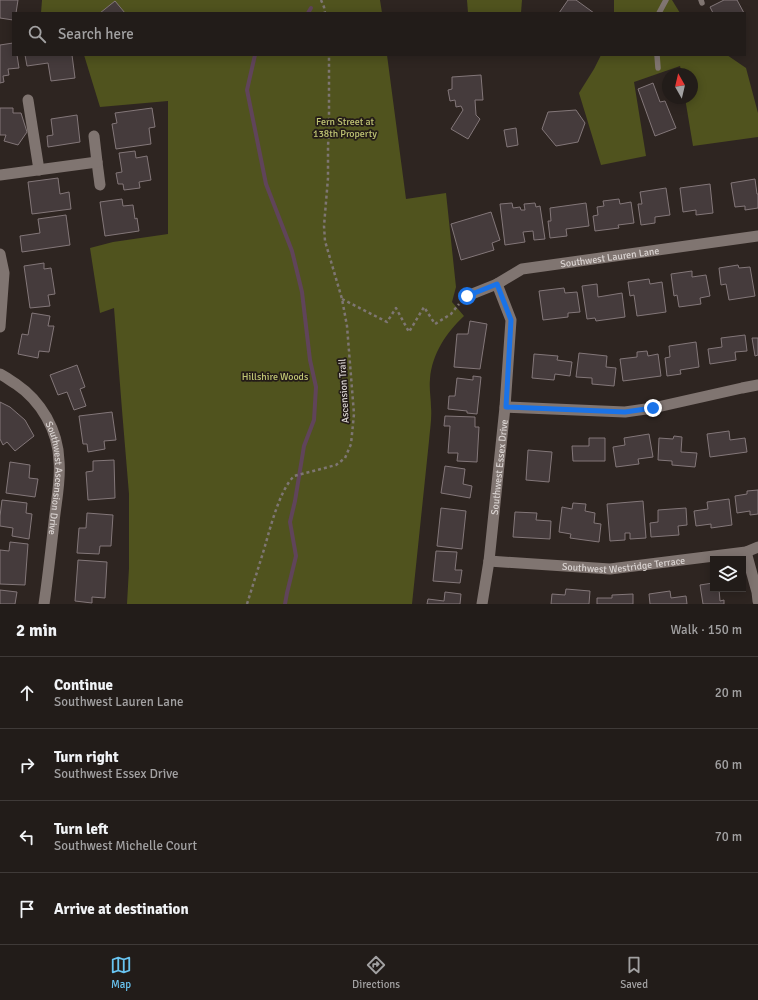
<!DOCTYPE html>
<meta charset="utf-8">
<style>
body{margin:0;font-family:Signika,sans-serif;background:#2a2522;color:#f1f3f6}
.controls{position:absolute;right:12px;bottom:12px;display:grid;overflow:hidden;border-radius:0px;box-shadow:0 2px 10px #0003}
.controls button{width:36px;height:36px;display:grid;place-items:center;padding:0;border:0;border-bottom:1px solid #3f3a38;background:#221c19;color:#f1f3f6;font:20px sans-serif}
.compass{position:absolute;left:662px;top:68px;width:36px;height:36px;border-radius:50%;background:#221c19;box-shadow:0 2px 10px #0003;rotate:352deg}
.stop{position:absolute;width:12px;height:12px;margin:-9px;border:3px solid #1a73e8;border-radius:50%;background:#fff}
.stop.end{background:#1a73e8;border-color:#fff;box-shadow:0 1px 4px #0008}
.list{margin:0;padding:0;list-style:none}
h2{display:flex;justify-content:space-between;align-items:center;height:52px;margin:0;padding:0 16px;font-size:17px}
h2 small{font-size:13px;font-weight:400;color:#a2a1a2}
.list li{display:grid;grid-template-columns:26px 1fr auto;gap:12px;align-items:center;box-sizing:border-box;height:72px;padding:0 16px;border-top:1px solid #3f3a38}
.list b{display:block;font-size:15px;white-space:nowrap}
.list p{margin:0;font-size:13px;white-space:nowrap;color:#a2a1a2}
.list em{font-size:13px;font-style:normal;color:#a2a1a2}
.icon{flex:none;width:22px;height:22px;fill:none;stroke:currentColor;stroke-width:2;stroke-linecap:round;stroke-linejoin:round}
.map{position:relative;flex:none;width:758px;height:604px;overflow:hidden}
.search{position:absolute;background:#221c19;box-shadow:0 2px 10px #0003;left:12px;right:12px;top:12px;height:44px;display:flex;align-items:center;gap:10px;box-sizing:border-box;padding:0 14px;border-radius:0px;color:#a2a1a2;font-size:15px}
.sheet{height:340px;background:#221c19}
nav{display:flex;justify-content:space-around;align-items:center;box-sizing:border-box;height:56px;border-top:1px solid #3f3a38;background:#221c19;font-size:11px;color:#a2a1a2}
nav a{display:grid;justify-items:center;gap:2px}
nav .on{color:#69c4f1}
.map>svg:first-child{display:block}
</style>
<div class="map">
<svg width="758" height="604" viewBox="0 0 758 604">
<rect width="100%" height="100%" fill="#2e2521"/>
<g fill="#50531e">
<polygon points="42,0 380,0 382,13 41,13"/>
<polygon points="467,0 522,0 521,13 468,13"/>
<polygon points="614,0 672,0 680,13 614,13"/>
<path d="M 84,55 L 387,55 L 406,199 L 446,193 L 456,287 L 452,302 L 464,316 C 446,333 432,354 430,379 C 429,389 431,398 431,407 C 432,418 430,429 429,441 L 412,604 L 127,604 L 129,568 L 129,494 L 122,410 L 114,308 L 100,313 L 90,248 L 113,242 L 168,234 L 168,101 L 100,107 Z"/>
<polygon points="601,55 727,55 746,68 758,113 758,137 693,146 685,98 692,98 692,74 682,74 680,66 634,82 646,156 601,165 579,93 594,69"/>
</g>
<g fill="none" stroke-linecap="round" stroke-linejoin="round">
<g stroke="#60445a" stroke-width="4">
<polyline points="308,13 311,8"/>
<polyline points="255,55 247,90 266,184 292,251 302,292 310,360 316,387 314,420 304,446 295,501 290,522 296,556 287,593 285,604"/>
</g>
</g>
<g fill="#453b3c" stroke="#837779">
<polygon points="0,0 18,0 16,13 13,13 13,20 0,18"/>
<polygon points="568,0 576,0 594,13 559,13"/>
<polygon points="724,0 737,0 744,13 713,13 710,7"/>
<polygon points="115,1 125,13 100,13"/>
<polygon points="13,43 13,55 17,55 19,68 8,69 9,75 3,76 4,82 0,83 0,45"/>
<polygon points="25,55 72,55 75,78 51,81 48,63 27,66"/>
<polygon points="481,75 483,100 475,100 476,115 480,119 468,139 451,129 463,110 461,106 456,107 455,100 450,101 448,90 452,89 452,77"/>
<polygon points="653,83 660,102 665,101 676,128 655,136 638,89"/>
<polygon points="0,108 13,108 13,113 21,113 27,132 18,145 4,141 6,135 0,135"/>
<polygon points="152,108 155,127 149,128 151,144 116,149 112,124 117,123 115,113"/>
<polygon points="576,110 585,123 578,142 556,146 542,129 548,112"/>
<polygon points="77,115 80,142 48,147 47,136 53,135 51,119"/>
<polygon points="516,128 518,145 507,147 504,130"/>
<polygon points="135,151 136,158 147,156 151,180 139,182 140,188 124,190 123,184 118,184 116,173 122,172 119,153"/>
<polygon points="58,178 60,194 69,192 71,209 32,214 28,182"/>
<polygon points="755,179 757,194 758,194 758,208 745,210 745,206 735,207 731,183"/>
<polygon points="710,184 713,213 696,215 696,210 683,212 680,188"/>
<polygon points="666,188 670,215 655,217 655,223 641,225 638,204 642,204 640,192"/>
<polygon points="122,199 123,206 133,205 135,219 137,218 139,231 105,236 100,202"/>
<polygon points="619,199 620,204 631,202 634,223 618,225 619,228 595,231 593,216 598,215 597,207 604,206 603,201"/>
<polygon points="512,203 513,208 520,207 521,210 525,210 524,204 535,203 536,207 540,206 545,239 534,240 533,231 523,232 525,242 505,245 500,204"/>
<polygon points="586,203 589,226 566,229 567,236 550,238 548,221 551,221 550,208"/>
<polygon points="491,212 500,240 492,243 494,250 461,260 451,224"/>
<polygon points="66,215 70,245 22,252 20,236 40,233 38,219"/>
<polygon points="44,263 44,269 51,268 55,294 48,295 50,306 30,308 24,266"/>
<polygon points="738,265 739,268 750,267 755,296 729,300 726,284 721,285 719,268"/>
<polygon points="692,271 692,277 706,275 710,296 700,298 701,304 679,307 677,295 674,296 671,274"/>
<polygon points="649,279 650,284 662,282 666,312 637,316 634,295 630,296 628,282"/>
<polygon points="597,284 598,297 622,293 625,317 596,321 595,318 587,319 582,286"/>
<polygon points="564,288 565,293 577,292 580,312 568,313 568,317 543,320 539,291"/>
<polygon points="32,313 50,316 48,326 54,326 49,352 39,351 38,358 18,354 22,334 28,335"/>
<polygon points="470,321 487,324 480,369 454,367 457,334 468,334"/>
<polygon points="745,335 747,351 735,352 736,360 710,364 708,349 722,347 721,338"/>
<polygon points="752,338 758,338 758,355 755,356"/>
<polygon points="696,342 699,367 680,370 681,374 667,376 665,358 670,357 669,346"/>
<polygon points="647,351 648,356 658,354 661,376 623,381 620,359 637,357 637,352"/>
<polygon points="579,353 607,356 606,367 616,368 614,386 592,384 592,378 576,377"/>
<polygon points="534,354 558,356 557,360 572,362 570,376 555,374 554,380 532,378"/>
<polygon points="77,365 85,387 80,389 86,406 74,410 67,392 58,395 50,375"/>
<polygon points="473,376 481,377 477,414 467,413 467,411 448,409 449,396 455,396 457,378 473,380"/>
<polygon points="0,402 10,407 25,420 34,436 15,451 7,442 3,445 0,439"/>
<polygon points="112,412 116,440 104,441 105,449 88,452 87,444 83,444 79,416"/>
<polygon points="445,416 475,417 475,427 479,427 477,462 457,461 458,453 448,453 450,426 444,426"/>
<polygon points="729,431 730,440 745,438 747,452 710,457 707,434"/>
<polygon points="649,434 653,457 638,459 639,464 616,467 613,447 625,445 624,438"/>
<polygon points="674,436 682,437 681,452 697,453 695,467 672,465 672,461 658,460 659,438 673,439"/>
<polygon points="589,438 605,438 605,461 573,461 572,446 589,446"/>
<polygon points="528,450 552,452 549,482 526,480"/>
<polygon points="114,460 115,498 88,500 86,472 93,471 93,461"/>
<polygon points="10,462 30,465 29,478 38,479 35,497 6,493"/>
<polygon points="445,466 465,469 463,484 472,486 470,498 441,493"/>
<polygon points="758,490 758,514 750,515 750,511 737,513 735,496 747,494 747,491"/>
<polygon points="729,499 732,525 711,528 711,524 696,526 694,511 708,509 707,502"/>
<polygon points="2,500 27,503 26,513 32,514 29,539 12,536 13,528 0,526 0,516"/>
<polygon points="643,501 646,538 630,539 630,533 625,533 625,540 610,541 607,504"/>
<polygon points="573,503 586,504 585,511 595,513 594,523 601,524 599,542 570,538 571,534 559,532 562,507 572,509"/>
<polygon points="441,508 466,511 462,549 437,546"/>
<polygon points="686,508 687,525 678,526 679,535 651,537 650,523 658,522 658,510"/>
<polygon points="515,512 537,513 536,520 551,521 550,539 513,537"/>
<polygon points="87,513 113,515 111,546 100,546 99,554 77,553 79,528 86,528"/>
<polygon points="10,542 28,544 25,585 0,584 0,550 9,551"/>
<polygon points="436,551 457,552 455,570 462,570 460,583 433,581"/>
<polygon points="78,560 107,562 105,598 92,597 92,603 75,601"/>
<polygon points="713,583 713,589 719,589 720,601 724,600 724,604 703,604 700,585"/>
<polygon points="566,589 590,591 589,604 551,604 552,594 565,595"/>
<polygon points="0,590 17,592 15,604 0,604"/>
<polygon points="670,591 671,598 686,596 687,604 650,604 649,594"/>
<polygon points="445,592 461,594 460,604 427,604 428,599 444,601"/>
<polygon points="633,594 633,604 597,604 597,598 612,598 612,595"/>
</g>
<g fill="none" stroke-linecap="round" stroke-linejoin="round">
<g stroke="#7e7673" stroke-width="2.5" stroke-dasharray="3 3" stroke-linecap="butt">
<polyline points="321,0 324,7 325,13"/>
<polyline points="342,299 387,322 396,308 409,332 424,307 435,324 451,314 459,304"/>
<path d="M 247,604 C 252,588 257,572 262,556 C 269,534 278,492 294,476 L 336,465 L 345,458 L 351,444 L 354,414 L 347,326 L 342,299 L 325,241 L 324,226 L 328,178 L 328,148 L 329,120 L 329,55"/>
</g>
<g stroke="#807571" stroke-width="5.5">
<polyline points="701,0 702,3"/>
<polyline points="659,13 666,0"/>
<polyline points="657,55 658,68"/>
</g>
<g stroke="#807571" stroke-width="11">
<polyline points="28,100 39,170"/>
<polyline points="97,162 100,185"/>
<polyline points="0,175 97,162 94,136"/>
<polyline points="0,254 4,273 0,327"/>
<path id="s1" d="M 467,296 L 497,284 L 522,269 L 758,236"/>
<path id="s2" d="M 0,374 C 6,377 11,381 16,384 C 41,401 58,430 59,461 C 61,480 56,502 54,522 C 51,549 48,577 44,604"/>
<polyline points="505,407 625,412 653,408 742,388 758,385"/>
<polyline points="746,552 757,592 758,601"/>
<path id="s3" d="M 489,561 L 610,569 L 746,552 L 758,547"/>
<path id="s4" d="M 482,604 L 489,561 L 505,407 L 511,320 L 497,284"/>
</g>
</g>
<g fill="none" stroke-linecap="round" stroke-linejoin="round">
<polyline stroke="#1a73e8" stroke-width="5" points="467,296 497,284 511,320 506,407 625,412 653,408"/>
</g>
<g text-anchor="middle" stroke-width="3.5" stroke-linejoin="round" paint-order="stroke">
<g font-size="10" fill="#c0c574" stroke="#241c18">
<text x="345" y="125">Fern Street at<tspan x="345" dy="12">138th Property</tspan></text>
<text x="275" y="380">Hillshire Woods</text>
</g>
<g font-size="10" fill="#dad4d2" stroke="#241c18">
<text dy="4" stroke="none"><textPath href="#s1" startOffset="150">Southwest Lauren Lane</textPath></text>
<text transform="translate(343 391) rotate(-93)" y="4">Ascension Trail</text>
<text dy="4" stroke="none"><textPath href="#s4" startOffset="138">Southwest Essex Drive</textPath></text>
<text dy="4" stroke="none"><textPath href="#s2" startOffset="127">Southwest Ascension Drive</textPath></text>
<text dy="4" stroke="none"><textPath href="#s3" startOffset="135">Southwest Westridge Terrace</textPath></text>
</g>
</g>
</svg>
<div class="controls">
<button><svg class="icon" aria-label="layers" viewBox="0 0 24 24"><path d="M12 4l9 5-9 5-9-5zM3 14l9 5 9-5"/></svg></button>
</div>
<svg class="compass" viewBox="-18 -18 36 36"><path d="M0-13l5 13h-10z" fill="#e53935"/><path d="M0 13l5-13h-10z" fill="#a2a1a2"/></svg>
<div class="stop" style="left:467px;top:296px"></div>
<div class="stop end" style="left:653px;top:408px"></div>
<div class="search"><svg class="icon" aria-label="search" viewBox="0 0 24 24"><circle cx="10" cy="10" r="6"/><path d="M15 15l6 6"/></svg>Search here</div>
</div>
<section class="sheet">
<h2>2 min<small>Walk · 150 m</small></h2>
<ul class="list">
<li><svg class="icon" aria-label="ahead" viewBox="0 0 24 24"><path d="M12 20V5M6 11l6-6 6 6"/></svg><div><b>Continue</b><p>Southwest Lauren Lane</p></div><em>20 m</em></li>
<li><svg class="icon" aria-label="right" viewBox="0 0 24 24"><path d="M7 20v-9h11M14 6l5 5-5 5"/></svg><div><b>Turn right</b><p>Southwest Essex Drive</p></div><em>60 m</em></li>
<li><svg class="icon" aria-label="left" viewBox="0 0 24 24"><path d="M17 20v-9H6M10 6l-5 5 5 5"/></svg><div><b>Turn left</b><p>Southwest Michelle Court</p></div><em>70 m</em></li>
<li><svg class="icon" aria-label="arrive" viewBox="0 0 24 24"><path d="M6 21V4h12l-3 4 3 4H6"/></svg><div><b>Arrive at destination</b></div></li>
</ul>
</section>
<nav>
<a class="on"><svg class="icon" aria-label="map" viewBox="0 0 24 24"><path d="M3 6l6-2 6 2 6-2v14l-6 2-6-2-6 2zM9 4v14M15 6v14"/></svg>Map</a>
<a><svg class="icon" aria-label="directions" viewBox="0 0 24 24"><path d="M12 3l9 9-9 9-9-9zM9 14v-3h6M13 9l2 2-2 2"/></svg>Directions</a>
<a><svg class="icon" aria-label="saved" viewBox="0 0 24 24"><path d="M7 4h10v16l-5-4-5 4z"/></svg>Saved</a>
</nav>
